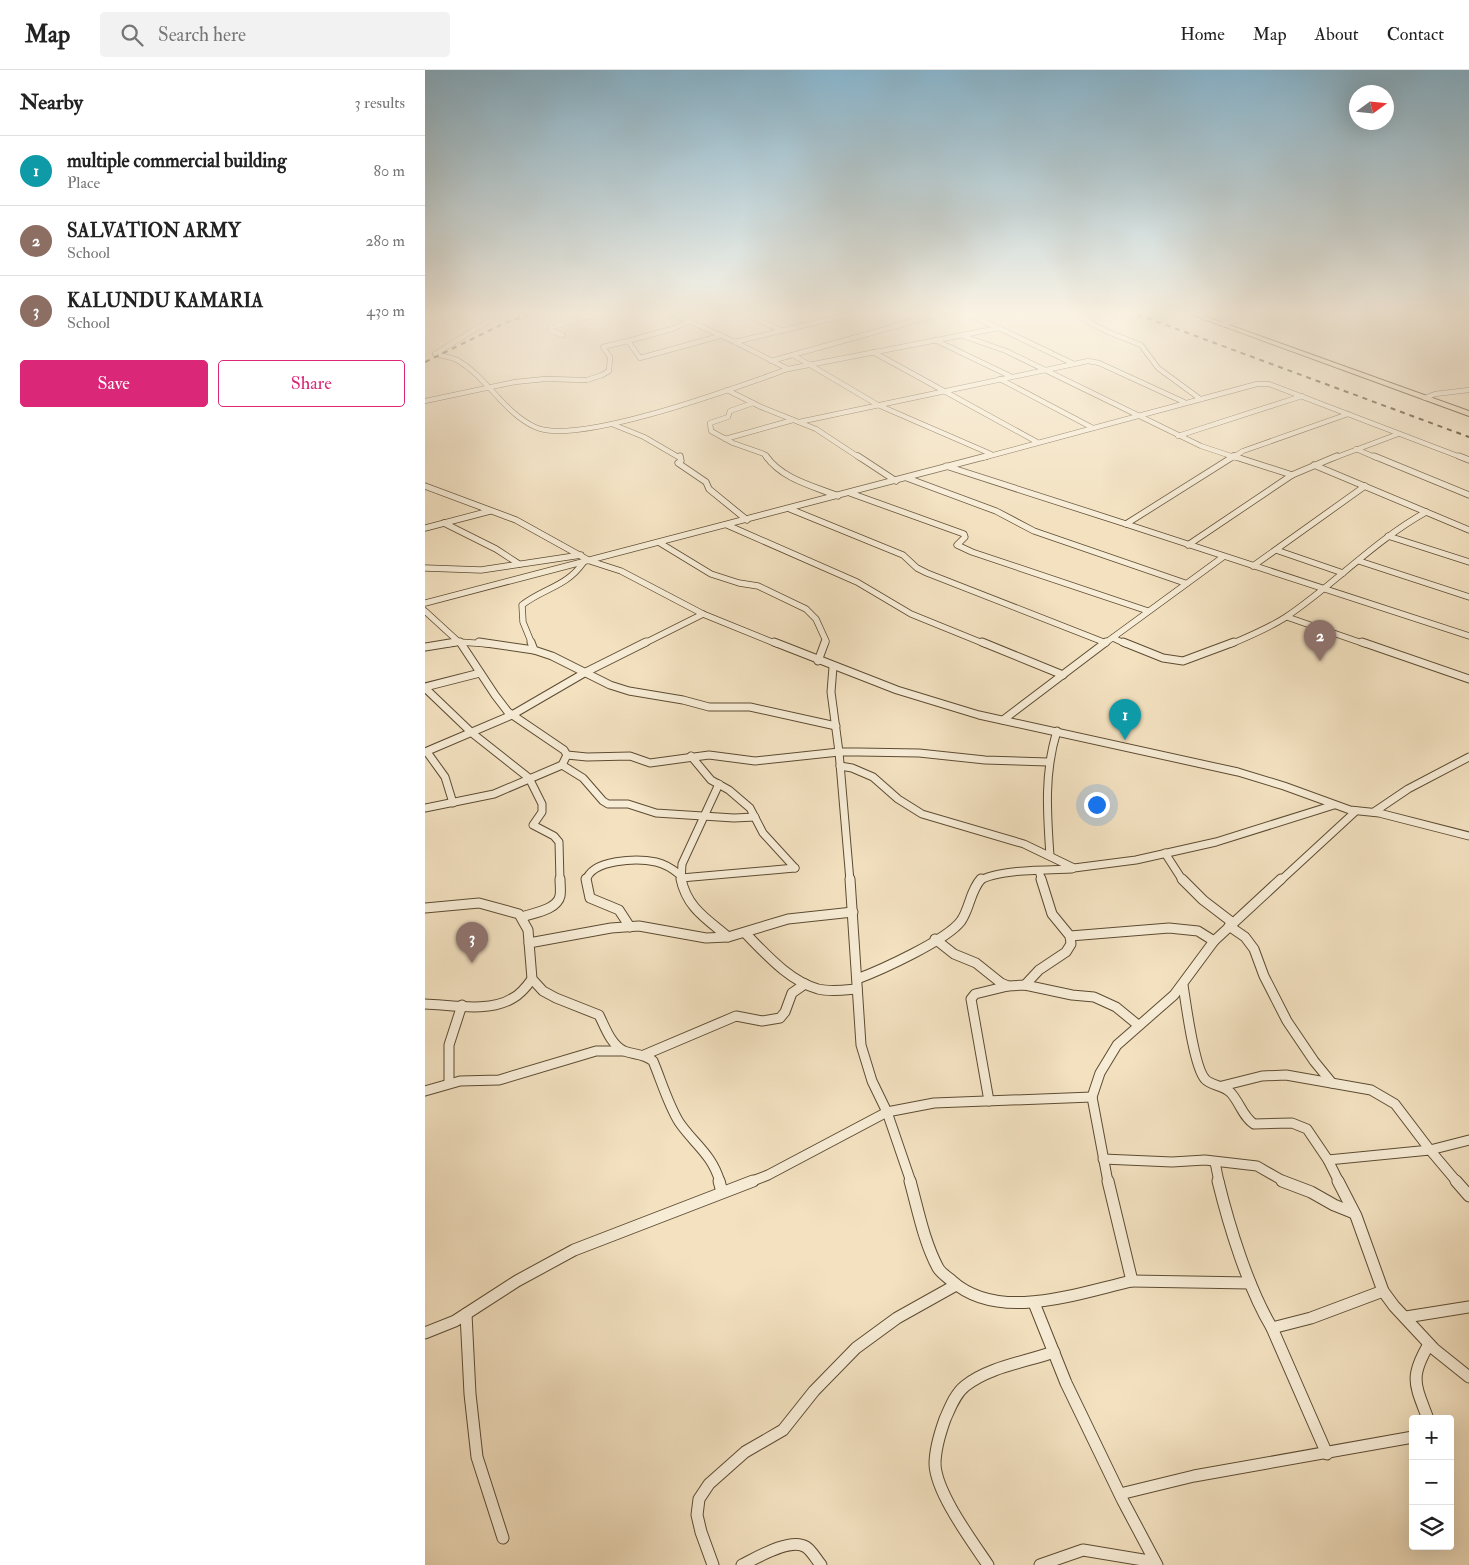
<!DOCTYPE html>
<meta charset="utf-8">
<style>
body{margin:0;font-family:"IM FELL Double Pica",serif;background:#f2f2f2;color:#222}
.controls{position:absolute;right:15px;bottom:15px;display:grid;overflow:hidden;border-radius:5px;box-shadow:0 5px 20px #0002}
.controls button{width:45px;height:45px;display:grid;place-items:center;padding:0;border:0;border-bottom:1px solid #e0e0e0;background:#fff;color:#222;font:25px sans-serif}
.compass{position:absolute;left:924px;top:15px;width:45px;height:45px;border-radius:50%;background:#fff;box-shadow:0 5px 20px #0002;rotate:75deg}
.you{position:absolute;left:671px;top:734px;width:18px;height:18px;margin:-12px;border:4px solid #fff;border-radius:50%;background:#1a73e8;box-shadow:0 0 0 8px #1a73e833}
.badge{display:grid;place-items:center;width:32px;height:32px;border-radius:50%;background:#db2777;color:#fff;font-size:16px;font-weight:700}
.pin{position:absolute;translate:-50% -41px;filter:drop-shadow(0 1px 2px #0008)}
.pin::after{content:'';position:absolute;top:26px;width:18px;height:15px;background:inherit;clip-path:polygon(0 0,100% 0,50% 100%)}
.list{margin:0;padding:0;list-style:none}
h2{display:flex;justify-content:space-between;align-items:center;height:65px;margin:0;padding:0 20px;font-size:21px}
h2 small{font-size:16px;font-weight:400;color:#767676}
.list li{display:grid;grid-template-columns:32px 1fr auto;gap:15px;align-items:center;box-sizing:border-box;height:70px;padding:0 20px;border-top:1px solid #e0e0e0}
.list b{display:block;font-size:19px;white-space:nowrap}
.list p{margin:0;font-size:16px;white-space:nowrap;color:#767676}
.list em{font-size:16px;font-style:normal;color:#767676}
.actions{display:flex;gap:10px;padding:15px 20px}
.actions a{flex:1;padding:11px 0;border:1px solid #db2777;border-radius:5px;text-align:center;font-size:18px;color:#db2777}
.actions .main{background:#db2777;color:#fff}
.icon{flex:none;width:28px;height:28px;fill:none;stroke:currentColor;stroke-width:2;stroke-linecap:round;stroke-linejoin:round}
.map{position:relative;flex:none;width:1044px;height:1495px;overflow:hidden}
header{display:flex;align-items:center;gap:30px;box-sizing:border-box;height:70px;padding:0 25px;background:#fff;border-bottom:1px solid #e0e0e0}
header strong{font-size:24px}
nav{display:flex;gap:28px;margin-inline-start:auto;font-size:18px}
.search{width:350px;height:45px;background:#f2f2f2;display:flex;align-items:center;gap:12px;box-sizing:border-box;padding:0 18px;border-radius:5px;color:#767676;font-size:19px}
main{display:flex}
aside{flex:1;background:#fff}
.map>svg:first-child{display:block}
</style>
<header>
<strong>Map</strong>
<div class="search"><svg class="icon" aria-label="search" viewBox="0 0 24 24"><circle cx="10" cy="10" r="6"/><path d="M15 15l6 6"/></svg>Search here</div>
<nav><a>Home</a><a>Map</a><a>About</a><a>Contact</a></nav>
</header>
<main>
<aside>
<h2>Nearby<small>3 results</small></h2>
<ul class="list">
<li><span class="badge" style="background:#0f9aa8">1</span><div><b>multiple commercial building</b><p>Place</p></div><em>80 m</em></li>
<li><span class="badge" style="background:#8d6e63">2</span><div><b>SALVATION ARMY</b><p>School</p></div><em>280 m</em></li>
<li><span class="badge" style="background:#8d6e63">3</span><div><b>KALUNDU KAMARIA</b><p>School</p></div><em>430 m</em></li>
</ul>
<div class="actions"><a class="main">Save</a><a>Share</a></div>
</aside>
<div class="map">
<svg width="1044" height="1495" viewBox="0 0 1044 1495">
<rect width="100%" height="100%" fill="#f3e1c0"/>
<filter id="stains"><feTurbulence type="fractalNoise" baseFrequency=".004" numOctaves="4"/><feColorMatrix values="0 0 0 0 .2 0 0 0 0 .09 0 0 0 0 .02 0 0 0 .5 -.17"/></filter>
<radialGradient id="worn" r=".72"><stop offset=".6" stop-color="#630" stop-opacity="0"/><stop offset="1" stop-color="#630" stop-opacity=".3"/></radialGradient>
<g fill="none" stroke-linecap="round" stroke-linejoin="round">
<g stroke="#5d4c32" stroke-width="5.5">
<g id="minor-far4">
<path d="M 80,241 L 10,284 C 17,286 25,287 32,290 C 62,307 78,342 110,357 C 152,377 315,316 363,299"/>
<polyline points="242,241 310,272 438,241"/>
<polyline points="313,241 358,261"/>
<polyline points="471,241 493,249"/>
<polyline points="535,241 574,258"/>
<polyline points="643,241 683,262 716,275 733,298 774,328"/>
<polyline points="265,251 247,259 203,271 215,288 295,266"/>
<polyline points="798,254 816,249 831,241"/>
<polyline points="138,265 126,261 125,258 153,249 195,241"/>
<polyline points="538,266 581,281 776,376 812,388"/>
<polyline points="510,270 585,306"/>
<polyline points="310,272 363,299 574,258 649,294 663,291 674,293 759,332"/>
<polyline points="448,282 612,372"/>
<polyline points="368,285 453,335 566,384"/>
<polyline points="346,291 525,241"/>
<polyline points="575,309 666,357"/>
<polyline points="302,320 336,337 391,359 435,388"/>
<polyline points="1000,328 1010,324 1044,320"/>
<polyline points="0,331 90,312 120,309 162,310 177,305 184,301 185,287 178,277 203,271"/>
<polyline points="328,333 305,341 303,347 285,353 286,361 308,373 339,384 342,388"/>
<polyline points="374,352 649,294"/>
<polyline points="187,354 219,367 255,388"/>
<polyline points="753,366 877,326"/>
<polyline points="300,369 368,350"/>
<polyline points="931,379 952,388"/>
<polyline points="557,388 832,314 844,314 1038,388"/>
<polyline points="807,388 818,381 923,344"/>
<polyline points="909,388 973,364"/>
</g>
</g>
<g stroke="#5d4c32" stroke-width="7">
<g id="minor-far3">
<polyline points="255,386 256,391 253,393 281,412 284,419 322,450"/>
<path d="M 341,386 C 357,409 388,416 413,426"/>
<polyline points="433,386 471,411"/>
<polyline points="808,386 867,405"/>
<polyline points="809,386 701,454 1044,566"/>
<polyline points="949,386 1044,425"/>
<polyline points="1034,386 1044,390"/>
<polyline points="889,395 1044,460"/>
<polyline points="521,396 701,454"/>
<polyline points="482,408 571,441 609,461 760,513"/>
<polyline points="0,416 91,450 165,491 196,501 278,544 352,574"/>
<polyline points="425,423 539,464 540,467 532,475 547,482 723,541"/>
<polyline points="365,439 478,485 492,498 502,503 681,573"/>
<polyline points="19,453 71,479 94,494"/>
<polyline points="302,455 432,512 486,544 560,574"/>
<polyline points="0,458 65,441"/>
<polyline points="963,466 1044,492"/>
<polyline points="235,473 286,504 314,513 333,516 381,539 391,549 401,571 400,574"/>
<polyline points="763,475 867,405 912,386"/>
<polyline points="851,480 918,503"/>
<polyline points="934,491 1044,527"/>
<polyline points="828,496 940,416"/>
<polyline points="0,498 56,500 156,485"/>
<polyline points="0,533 562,386"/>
<polyline points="0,541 36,574"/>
<polyline points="862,547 940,574"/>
<polyline points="688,568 701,574"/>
<polyline points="22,574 34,572 63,574"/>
<path d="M 107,574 L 98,552 L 97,535 C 119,518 141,517 158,493"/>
<polyline points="218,574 278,544"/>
<polyline points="679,574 798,487"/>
<path d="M 806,574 C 825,566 844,558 861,547 C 910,514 949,471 1001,442"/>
</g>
</g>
<g stroke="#5d4c32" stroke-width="9">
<g id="minor-far2">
<polyline points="54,572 109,580"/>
<polyline points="106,572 109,580 127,586 185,615 204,621 258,630 284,637 325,637 411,656"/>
<polyline points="349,572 472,620 554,645 813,702 859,716 925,740 954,743 1044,766"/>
<polyline points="557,572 638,605"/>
<polyline points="698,572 738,588 758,591 809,572"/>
<polyline points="937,572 1044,609"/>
<polyline points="0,577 31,572"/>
<polyline points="393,591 400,572"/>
<polyline points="408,597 406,622 414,682 425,811"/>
<polyline points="0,617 55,603"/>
<polyline points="0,618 47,663 104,708 117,734 117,742 108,755 129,766 134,772 135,811"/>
<polyline points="578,650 681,572"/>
<polyline points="0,682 87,645 161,602 221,572"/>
<polyline points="2,682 20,707 28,733"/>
<polyline points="142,685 162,687 205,686 225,693 284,685 330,691 414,682 433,682 494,683 560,690 623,692"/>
<polyline points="266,686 286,710 304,720 325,738 338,763 370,798"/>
<polyline points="137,695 158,708 178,731 183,734 203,734 231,743 309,748 330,747"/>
<polyline points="415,696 427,698 448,707 473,729 497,744 599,774 649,798 711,790 791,772 909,735"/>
<polyline points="0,738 69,724 137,695 142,685 139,680 83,642 70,625 35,572"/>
<polyline points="949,742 983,719 1044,687"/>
<polyline points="740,783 758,811"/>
<path d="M 625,786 C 622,743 619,702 632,661"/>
<polyline points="614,801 617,811"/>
<polyline points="256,808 370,798"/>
<path d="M 161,811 C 166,789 213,788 231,792 C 240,794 248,799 255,805"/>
<polyline points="256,811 257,794 294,714"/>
<path d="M 554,811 C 572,799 624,800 647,799"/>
<polyline points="855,811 931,741"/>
</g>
</g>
<g stroke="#5d4c32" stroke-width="11">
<g id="minor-far1">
<polyline points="161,809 165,828 194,840 205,857"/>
<path d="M 256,809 C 262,838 282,849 303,867 L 363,849 L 428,842"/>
<polyline points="425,809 436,975 447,1011 462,1042 486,1112"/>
<polyline points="757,809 778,830 808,853"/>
<path d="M 0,838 L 54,833 L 94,844 L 103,860 L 107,909 L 118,921 L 131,928 L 174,945 C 180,957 186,975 199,981 C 209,985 218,983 228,991 C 236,1010 243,1034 254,1052 C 269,1074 287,1084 295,1112"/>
<path d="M 97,847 C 108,843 132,840 135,826 C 136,821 135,814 135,809"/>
<polyline points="804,856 820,867 829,879 839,906 862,951 889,991 907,1013"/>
<path d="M 320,863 C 341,884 364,911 393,919 C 406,922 419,920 432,919"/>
<polyline points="645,866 744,858 773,861 789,871"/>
<polyline points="510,869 529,884 551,893 576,913 583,916 600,915 647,925 669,927 691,937 713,955"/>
<polyline points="104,873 186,858 214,856 281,868 303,867"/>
<path d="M 432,909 C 456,900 522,870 536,851 C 545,838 545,821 556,809"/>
<polyline points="600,915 614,900 641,882 646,874 645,866 627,844 616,809"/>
<path d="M 758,915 C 761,934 769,997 780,1009 C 786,1016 799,1015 806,1023 C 815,1033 818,1047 829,1054 L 867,1053 L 882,1059 L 903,1090 L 914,1112"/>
<path d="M 0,934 C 27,935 64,943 88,928 C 96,924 102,916 107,909"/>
<polyline points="219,985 311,946 337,951 355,948 360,942 367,923 380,914"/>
<polyline points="24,1013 24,975 37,935"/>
<polyline points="797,1016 837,1006 861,1005 946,1020 970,1034 1005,1080 1044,1070"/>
<polyline points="0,1021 35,1011 74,1010 171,981 197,981"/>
<polyline points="564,1031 546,929 550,924 583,916"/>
<polyline points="678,1089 747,1092 780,1090 832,1096 860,1112"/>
<polyline points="903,1090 1005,1080 1032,1112"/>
<polyline points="790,1092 794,1112"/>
<polyline points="325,1112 343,1105 462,1042 509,1033 667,1027"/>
<polyline points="683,1112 667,1027 675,1003 692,975 749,925 789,871 856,809"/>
</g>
</g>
<g stroke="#5d4c32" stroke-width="13">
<g id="minor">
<polyline points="294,1111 297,1122"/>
<path d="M 485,1111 C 493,1140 499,1172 513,1198 C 516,1203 522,1207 527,1211 C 574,1253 653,1223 707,1211 L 683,1111"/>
<path d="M 793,1111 C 804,1156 823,1218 847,1258 L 886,1248 L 958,1221"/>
<polyline points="857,1111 886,1122 909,1135 929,1143"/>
<polyline points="913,1111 931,1146 958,1221 969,1236 1009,1279 1044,1307"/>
<polyline points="1031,1111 1044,1126"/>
<polyline points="707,1211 825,1213"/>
<polyline points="609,1233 641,1313 698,1431 732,1495"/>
<polyline points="41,1244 45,1324 52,1387 78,1468"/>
<polyline points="981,1247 1044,1237"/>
<polyline points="847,1258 902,1384"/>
<polyline points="0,1263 30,1251 92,1211 149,1180 328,1111"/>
<path d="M 1003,1349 C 990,1314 984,1308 1004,1274"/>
<polyline points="695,1424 769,1406 988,1367"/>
<polyline points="288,1495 276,1462 272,1445 274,1429 284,1414 320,1382 358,1360 389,1321 431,1278 472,1248 531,1215"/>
<path d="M 317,1495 C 331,1488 366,1467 381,1477 C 387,1481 391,1489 396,1495"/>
<path d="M 563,1495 C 547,1471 511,1423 510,1394 C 510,1378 515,1363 520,1349 C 525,1338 530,1324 540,1316 C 564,1297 600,1292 629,1282"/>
<polyline points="615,1495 658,1480 730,1492"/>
</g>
</g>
<g stroke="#2b1a02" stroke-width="2">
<polygon id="trunk" points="757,241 765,241 1044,341 1044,346"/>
</g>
<use href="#minor-far4" stroke="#f7ecd6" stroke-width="4.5"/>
<use href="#minor-far3" stroke="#f7ecd6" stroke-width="5.5"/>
<use href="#minor-far2" stroke="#f7ecd6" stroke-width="7"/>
<use href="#minor-far1" stroke="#f7ecd6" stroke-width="9"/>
<use href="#minor" stroke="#f7ecd6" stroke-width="11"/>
<use href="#trunk" fill="#f3e1c0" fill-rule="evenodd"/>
<g stroke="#2b1a02" stroke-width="2" stroke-dasharray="5 5" stroke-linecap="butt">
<polyline points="703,241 1044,367"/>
<polyline points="0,292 82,252 116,241"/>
</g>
</g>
<linearGradient id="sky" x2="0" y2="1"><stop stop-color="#89b8d2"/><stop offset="0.54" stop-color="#faf2e3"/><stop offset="1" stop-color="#faf2e3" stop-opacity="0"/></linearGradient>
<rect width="1044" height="450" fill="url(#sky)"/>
<rect width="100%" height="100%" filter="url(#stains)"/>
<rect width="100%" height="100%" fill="url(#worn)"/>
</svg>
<div class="controls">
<button>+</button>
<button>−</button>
<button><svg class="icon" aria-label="layers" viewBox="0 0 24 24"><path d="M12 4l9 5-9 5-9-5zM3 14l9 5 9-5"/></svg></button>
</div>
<svg class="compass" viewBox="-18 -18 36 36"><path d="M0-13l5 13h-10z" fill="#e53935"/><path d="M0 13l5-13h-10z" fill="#767676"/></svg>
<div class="you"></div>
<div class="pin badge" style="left:700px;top:670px;background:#0f9aa8">1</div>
<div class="pin badge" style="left:895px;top:591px;background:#8d6e63">2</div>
<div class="pin badge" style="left:47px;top:893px;background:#8d6e63">3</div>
</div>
</main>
